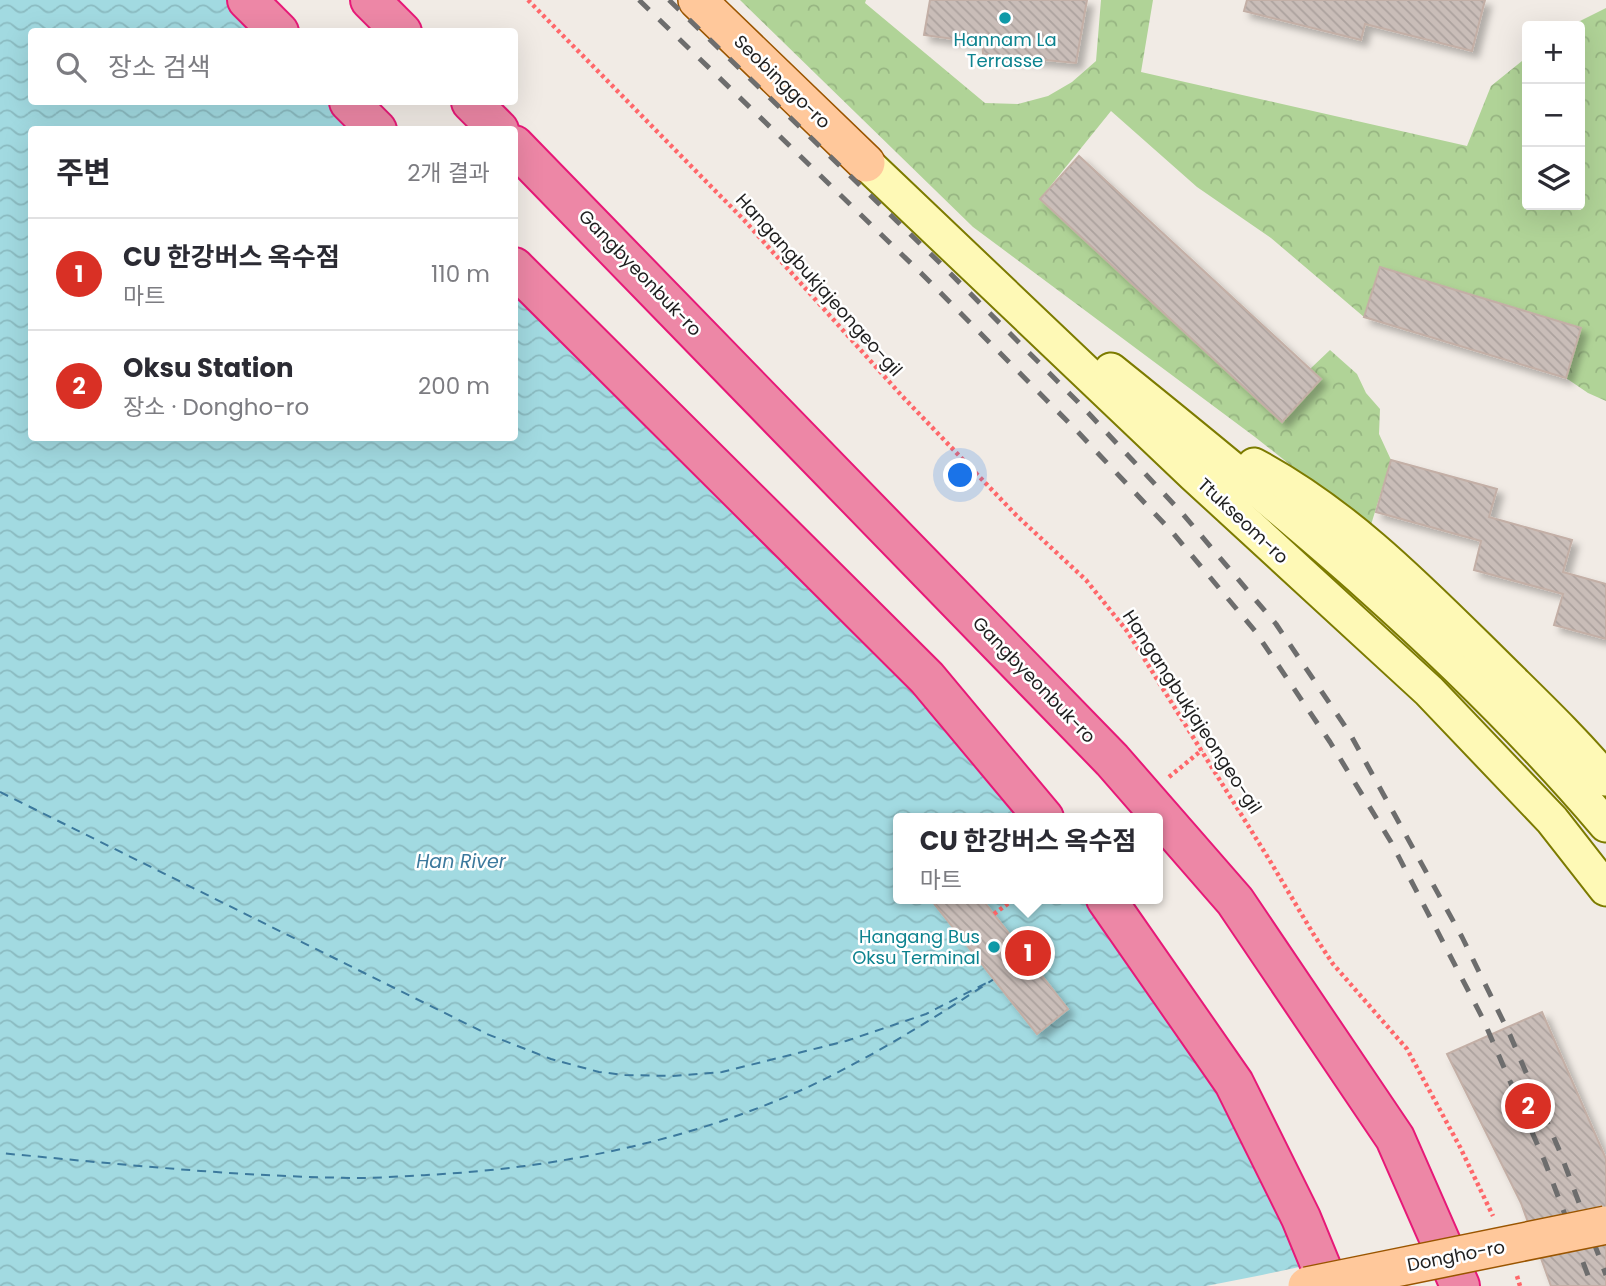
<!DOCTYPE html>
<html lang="ko">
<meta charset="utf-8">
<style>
body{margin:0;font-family:Poppins,"Noto Sans KR",sans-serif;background:#f7f7f7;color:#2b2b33}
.controls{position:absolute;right:21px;top:21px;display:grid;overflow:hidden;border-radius:7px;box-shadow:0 7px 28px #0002}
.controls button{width:63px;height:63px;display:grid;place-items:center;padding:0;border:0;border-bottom:2px solid #e1e1e2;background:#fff;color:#2b2b33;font:35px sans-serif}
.you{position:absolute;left:961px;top:476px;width:24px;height:24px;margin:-18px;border:5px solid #fff;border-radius:50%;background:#1a73e8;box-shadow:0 0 0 10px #1a73e833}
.badge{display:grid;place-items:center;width:46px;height:46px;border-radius:50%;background:#d93025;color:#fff;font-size:23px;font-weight:700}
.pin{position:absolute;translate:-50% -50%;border:4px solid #fff;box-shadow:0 2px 7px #0006}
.popup{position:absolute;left:893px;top:813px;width:270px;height:91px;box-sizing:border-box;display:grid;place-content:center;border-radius:7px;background:#fff;filter:drop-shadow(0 2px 5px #0005);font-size:23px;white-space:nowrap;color:#7c7c81}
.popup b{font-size:26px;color:#2b2b33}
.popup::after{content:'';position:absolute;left:50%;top:100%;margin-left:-14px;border:14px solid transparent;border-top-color:#fff}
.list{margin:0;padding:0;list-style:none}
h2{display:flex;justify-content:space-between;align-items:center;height:91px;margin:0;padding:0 28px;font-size:30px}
h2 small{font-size:23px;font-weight:400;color:#7c7c81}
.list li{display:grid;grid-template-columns:46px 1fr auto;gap:21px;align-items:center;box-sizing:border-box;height:112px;padding:0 28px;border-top:2px solid #e1e1e2}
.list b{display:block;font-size:26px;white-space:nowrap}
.list p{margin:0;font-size:23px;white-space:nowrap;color:#7c7c81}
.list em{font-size:23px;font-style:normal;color:#7c7c81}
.icon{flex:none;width:38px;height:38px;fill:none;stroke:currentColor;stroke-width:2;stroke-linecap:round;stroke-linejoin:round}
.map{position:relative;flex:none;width:1606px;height:1286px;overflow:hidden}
.search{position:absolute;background:#fff;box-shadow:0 7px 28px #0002;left:28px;top:28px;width:490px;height:77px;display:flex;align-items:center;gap:18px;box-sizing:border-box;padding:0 24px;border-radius:7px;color:#7c7c81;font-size:26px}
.panel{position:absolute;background:#fff;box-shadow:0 7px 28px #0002;left:28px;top:126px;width:490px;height:315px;border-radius:7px}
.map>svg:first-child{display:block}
</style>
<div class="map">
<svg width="1606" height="1286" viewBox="0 0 1606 1286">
<defs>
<pattern id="forest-crowns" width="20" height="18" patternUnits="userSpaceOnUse" patternTransform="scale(1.75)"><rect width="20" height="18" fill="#b0d397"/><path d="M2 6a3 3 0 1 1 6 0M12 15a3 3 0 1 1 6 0" fill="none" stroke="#97b582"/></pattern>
<pattern id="water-waves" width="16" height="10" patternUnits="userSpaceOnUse" patternTransform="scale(1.75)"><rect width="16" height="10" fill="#a2dae1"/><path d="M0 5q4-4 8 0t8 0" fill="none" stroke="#8bbbc1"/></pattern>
<pattern id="building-back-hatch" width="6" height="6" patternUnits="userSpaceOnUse" patternTransform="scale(1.75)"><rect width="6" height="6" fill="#c9bdb8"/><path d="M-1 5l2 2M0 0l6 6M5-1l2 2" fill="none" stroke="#aca29e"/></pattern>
<filter id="shadow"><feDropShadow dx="6" dy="6" stdDeviation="3.5" flood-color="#0004"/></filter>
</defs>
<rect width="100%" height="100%" fill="#f1ebe5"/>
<polygon fill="url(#forest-crowns)" points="740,0 866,0 865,3 985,103 1018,104 1048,96 1072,82 1096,61 1101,0 1153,0 1141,72 1467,146 1491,86 1527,57 1527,205 1580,205 1580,26 1570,26 1606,8 1606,401 1588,393 1566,378 1580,328 1380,267 1364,317 1271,238 1197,187 1111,111 1040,199 1282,422 1321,380 1310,369 1330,350 1357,374 1366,393 1380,409 1379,434 1391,460 1370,528 1255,437 973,227"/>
<polygon fill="url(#water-waves)" points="0,0 235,0 266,31 32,32 32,102 335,102 363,129 32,130 32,438 514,438 515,282 809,574 1028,818 898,818 898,899 1087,899 1196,1047 1273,1194 1308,1286 0,1286"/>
<polygon fill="#f1ebe5" points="1304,1266 1312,1286 1206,1286 1262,1275"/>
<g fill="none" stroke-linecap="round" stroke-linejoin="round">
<path stroke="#3c799d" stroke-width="2" stroke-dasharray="9 7" stroke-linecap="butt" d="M 0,792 L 487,1034 L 551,1059 L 599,1072 L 625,1075 L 673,1076 L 722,1072 L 846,1041 L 926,1014 L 994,979 C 933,1019 872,1057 806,1088 C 687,1142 557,1168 427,1175 C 404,1176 381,1178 359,1178 C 239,1177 119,1164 0,1153"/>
</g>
<g fill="url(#building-back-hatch)" stroke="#c3afa6" stroke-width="2" filter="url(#shadow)">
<polygon points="930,0 1087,0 1076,63 983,54 982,43 924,35"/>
<polygon points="1247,0 1485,0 1472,51 1365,24 1361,40 1244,11"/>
<polygon points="1079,156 1321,379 1282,422 1040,199"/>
<polygon points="1380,267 1581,328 1566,378 1364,317"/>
<polygon points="1391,460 1497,489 1489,517 1572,540 1563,572 1606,584 1606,639 1554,625 1563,594 1474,570 1481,541 1376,512"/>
<polygon points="935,899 982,899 1068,1009 1037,1034 932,901"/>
<polygon points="1542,1012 1606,1159 1606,1286 1551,1286 1521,1203 1447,1054"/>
</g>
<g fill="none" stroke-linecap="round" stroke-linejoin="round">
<g stroke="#7c7b00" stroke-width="37">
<g id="secondary">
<polyline points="866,163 1194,475 1429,691 1552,820 1606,889"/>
<path d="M 1111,370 C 1285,510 1461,654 1606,825"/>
<path d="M 1254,465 C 1344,513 1416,586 1488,657 C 1528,697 1570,736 1606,779"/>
</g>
</g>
<g stroke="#9a5500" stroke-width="40">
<polyline id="primary" points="697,0 866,163"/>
</g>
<g stroke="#e71978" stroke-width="42">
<g id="highway">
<polyline points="247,0 279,32"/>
<polyline points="370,0 402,32"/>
<polyline points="349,102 377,130"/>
<polyline points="471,102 499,130"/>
<polyline points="514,145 1112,760 1235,901 1395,1138 1460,1286"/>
<polyline points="514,267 927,678 1044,818"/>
<polyline points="1106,899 1234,1083 1301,1218 1329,1286"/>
</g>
</g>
<g stroke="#ff676a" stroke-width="4.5" stroke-dasharray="3.5 3.5" stroke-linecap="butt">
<polyline points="528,0 744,220 902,396 1017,516 1086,580 1127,631 1267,856 1314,935 1333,964 1407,1049 1460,1147 1493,1216"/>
<polyline points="1169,777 1202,750"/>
<polyline points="994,914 1014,899"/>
<polyline points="1517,1276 1520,1286"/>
</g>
<use href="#secondary" stroke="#fef9b6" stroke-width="33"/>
<use href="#primary" stroke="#ffc89b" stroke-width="37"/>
<use href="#highway" stroke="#ed87a6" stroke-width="38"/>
<g stroke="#6d6d6d" stroke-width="5" stroke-dasharray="14 14" stroke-linecap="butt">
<polyline points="639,0 921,273 1077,431 1173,533 1255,631 1330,742 1391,842 1483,1019 1545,1162 1592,1286"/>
<polyline points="669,0 939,262 1078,402 1182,513 1276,624 1349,732 1462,937 1510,1035 1560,1152 1606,1275"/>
</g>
<g stroke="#9a5500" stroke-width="40" stroke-linecap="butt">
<polyline id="primary-bridge" points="1307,1286 1606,1225"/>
</g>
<use href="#primary-bridge" stroke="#ffc89b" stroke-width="37"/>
</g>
<g fill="#0f9aa8" stroke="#fff" stroke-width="2.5">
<circle cx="1005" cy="18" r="7"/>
<circle cx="994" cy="947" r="7"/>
</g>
<g text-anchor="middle" stroke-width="5" stroke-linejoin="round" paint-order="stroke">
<g font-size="18" fill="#0d838f" stroke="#fff">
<text x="1005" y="46">Hannam La<tspan x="1005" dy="21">Terrasse</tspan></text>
<text x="980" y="943" text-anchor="end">Hangang Bus<tspan x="980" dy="21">Oksu Terminal</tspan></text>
</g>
<g font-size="18" fill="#1f1f1f" stroke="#fff">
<text transform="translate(782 82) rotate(44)" y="6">Seobinggo-ro</text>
<text transform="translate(640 273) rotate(46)" y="6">Gangbyeonbuk-ro</text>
<text transform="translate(819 285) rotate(48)" y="6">Hangangbukjajeongeo-gil</text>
<text transform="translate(1243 521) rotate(43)" y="6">Ttukseom-ro</text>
<text transform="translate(1034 680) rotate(46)" y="6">Gangbyeonbuk-ro</text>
<text transform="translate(1192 712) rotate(57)" y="6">Hangangbukjajeongeo-gil</text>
<text transform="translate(1456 1256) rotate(-11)" y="6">Dongho-ro</text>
</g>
<g font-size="19" font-style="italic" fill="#3c799d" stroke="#fff">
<text x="461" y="868">Han River</text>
</g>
</g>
</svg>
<div class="controls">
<button>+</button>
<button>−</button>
<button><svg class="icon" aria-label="layers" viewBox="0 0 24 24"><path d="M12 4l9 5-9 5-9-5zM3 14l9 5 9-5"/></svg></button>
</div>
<div class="you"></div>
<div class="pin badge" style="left:1028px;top:953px">1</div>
<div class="popup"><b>CU 한강버스 옥수점</b>마트</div>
<div class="pin badge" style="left:1528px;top:1106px">2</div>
<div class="search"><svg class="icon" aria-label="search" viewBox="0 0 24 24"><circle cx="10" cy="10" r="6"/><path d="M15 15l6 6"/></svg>장소 검색</div>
<section class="panel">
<h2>주변<small>2개 결과</small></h2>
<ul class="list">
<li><span class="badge">1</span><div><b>CU 한강버스 옥수점</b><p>마트</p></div><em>110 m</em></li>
<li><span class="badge">2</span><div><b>Oksu Station</b><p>장소 · Dongho-ro</p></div><em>200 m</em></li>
</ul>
</section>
</div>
